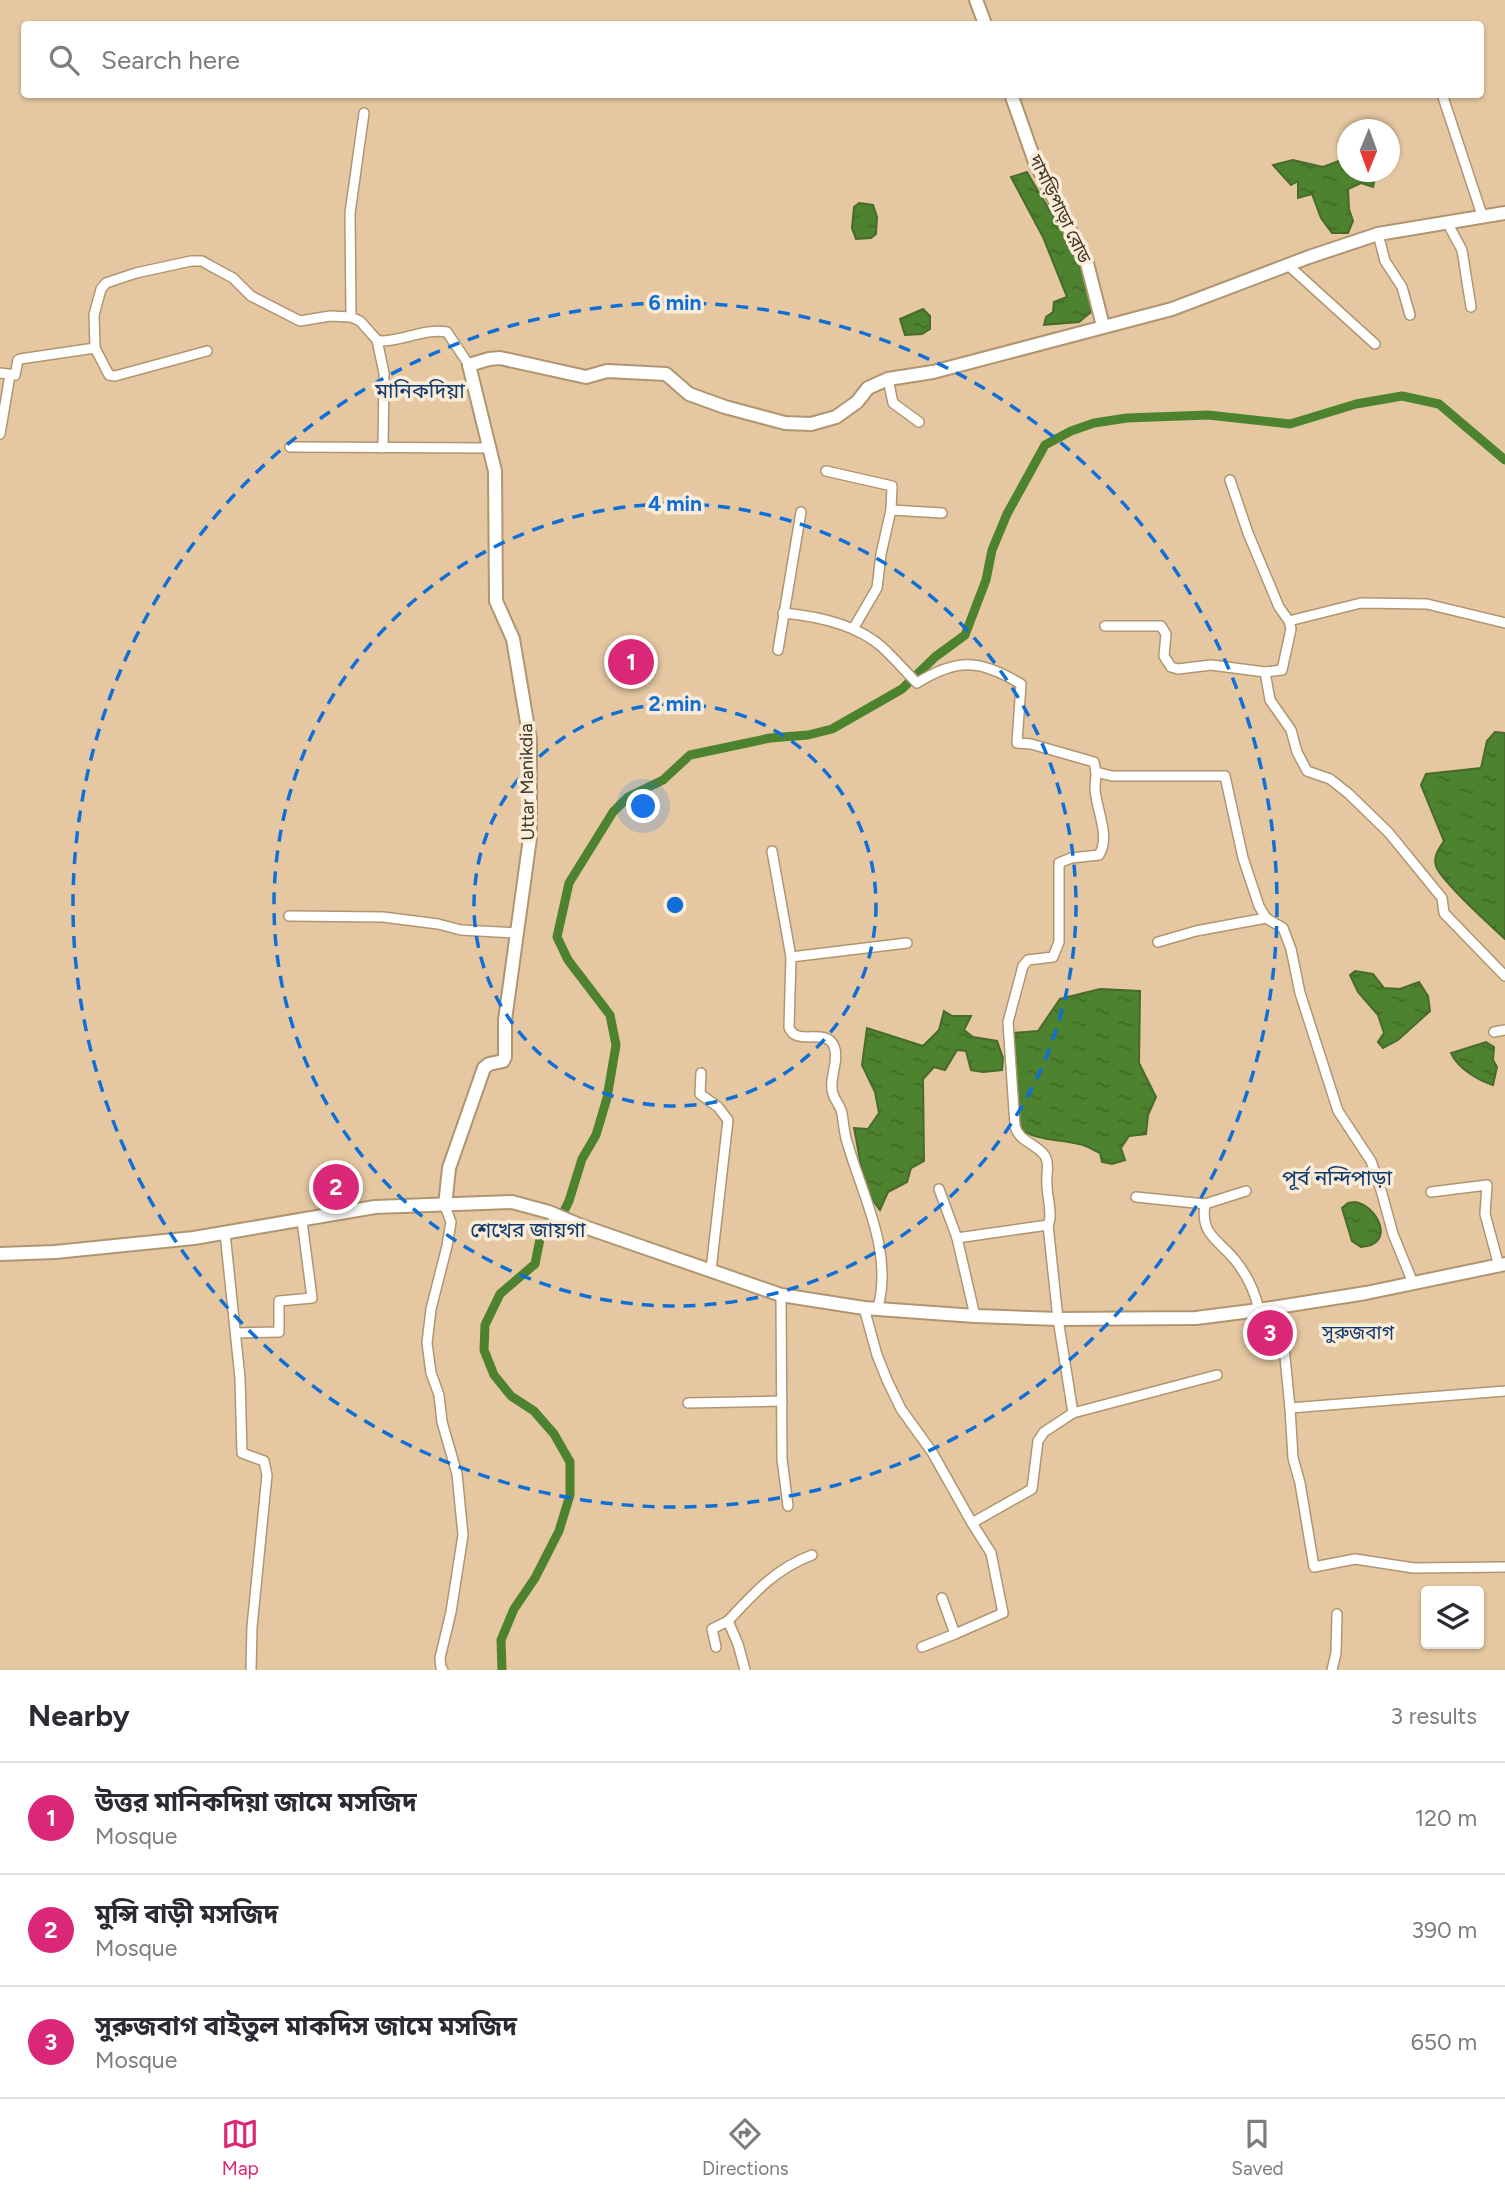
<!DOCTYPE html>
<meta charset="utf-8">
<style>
body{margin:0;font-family:Figtree,"Noto Sans Bengali",sans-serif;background:#f7f7f7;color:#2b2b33}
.controls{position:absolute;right:21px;bottom:21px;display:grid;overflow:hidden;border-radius:7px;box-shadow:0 2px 5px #0004}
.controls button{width:63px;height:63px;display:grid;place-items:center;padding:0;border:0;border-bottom:2px solid #e1e1e2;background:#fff;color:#2b2b33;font:35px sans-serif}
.compass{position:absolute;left:1337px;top:119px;width:63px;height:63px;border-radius:50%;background:#fff;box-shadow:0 2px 5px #0004;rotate:181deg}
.you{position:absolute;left:644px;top:807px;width:24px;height:24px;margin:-18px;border:5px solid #fff;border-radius:50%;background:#1a73e8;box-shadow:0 0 0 10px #1a73e833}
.badge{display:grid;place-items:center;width:46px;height:46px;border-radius:50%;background:#db2777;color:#fff;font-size:23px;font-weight:700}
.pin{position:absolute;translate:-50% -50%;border:4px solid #fff;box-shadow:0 2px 7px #0006}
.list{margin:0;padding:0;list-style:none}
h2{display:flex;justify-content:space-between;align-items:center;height:91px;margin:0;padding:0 28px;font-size:30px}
h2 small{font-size:23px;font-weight:400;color:#7c7c81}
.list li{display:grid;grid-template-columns:46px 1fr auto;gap:21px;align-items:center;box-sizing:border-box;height:112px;padding:0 28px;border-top:2px solid #e1e1e2}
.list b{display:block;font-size:26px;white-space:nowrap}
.list p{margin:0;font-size:23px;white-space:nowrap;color:#7c7c81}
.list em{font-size:23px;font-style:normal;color:#7c7c81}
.icon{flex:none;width:38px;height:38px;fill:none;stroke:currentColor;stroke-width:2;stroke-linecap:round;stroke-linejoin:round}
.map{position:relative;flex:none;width:1505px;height:1670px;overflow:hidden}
.search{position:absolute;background:#fff;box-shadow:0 2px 5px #0004;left:21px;right:21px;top:21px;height:77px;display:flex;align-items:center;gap:18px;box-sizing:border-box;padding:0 24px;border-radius:7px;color:#7c7c81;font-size:26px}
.sheet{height:427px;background:#fff}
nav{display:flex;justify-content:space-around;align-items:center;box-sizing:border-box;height:98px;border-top:2px solid #e1e1e2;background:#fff;font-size:19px;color:#7c7c81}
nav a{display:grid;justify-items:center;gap:4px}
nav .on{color:#db2777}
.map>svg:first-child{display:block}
</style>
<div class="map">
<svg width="1505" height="1670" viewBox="0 0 1505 1670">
<defs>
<pattern id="water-ripples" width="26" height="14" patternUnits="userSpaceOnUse" patternTransform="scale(1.75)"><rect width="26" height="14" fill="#4d822e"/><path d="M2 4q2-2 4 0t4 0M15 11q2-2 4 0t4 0" fill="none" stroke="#416b27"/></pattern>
</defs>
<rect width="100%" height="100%" fill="#e5c8a1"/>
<g fill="url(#water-ripples)" stroke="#486a2b" stroke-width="2">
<polygon points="1347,158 1348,172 1376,173 1373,187 1361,183 1348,189 1349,209 1353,221 1348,233 1332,233 1321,218 1312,194 1298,198 1298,181 1291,185 1273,165 1293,160 1323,167"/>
<path d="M 1027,172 C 1049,212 1089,265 1091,312 L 1079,322 L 1044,325 L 1046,317 L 1053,312 L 1054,302 L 1067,297 L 1043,237 L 1011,177 Z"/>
<polygon points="859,203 873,205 877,217 876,234 871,238 856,239 852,228 854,207"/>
<polygon points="923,309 930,316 930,329 922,334 905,335 900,319"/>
<path d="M 1495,732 L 1505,733 L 1505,939 C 1492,927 1440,880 1436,866 C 1433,856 1439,849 1444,841 L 1421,785 L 1426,774 L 1481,768 L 1487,741 Z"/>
<polygon points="1355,971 1373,974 1384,988 1400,989 1419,982 1428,996 1430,1011 1398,1040 1383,1048 1378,1042 1384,1033 1378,1015 1358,992 1350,975"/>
<path d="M 1100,989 L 1140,991 L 1139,1063 L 1156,1097 L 1148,1115 L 1146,1134 L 1129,1136 L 1121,1148 L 1125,1160 L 1112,1164 L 1102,1162 L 1100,1153 C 1093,1150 1086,1145 1079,1144 C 1057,1139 1034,1141 1016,1126 L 1013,1033 L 1038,1031 L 1060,999 Z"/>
<path d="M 944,1011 L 952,1016 L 971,1016 L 964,1030 L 973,1037 L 997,1041 L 1003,1058 L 1002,1070 L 983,1072 L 971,1070 L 966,1051 L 957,1050 L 945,1070 L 934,1067 L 923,1079 L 924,1161 L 911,1168 L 907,1182 L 888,1192 L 880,1210 C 861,1188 860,1155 854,1128 L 868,1129 L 879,1113 L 875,1092 L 862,1065 L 867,1028 L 923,1046 L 939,1030 Z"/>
<path d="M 1486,1042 L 1494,1047 L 1493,1060 L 1497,1067 L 1493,1085 C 1477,1080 1458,1068 1451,1053 Z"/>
<path d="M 1355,1202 C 1377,1205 1397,1245 1361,1247 L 1352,1241 L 1342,1208 L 1348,1203 Z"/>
</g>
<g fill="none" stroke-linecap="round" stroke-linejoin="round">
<polyline stroke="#4d822e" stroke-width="9" points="502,1670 501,1640 514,1609 535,1578 559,1531 570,1495 570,1462 554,1434 534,1411 511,1396 494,1375 484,1350 485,1325 500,1294 535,1264 542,1229 562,1215 569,1201 582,1159 596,1135 607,1098 616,1045 610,1015 568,960 557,937 569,883 613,812 628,797 663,780 690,755 770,738 808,735 832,729 902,689 935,657 965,635 986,580 992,550 1007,514 1045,445 1071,431 1094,423 1127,418 1208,415 1290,424 1356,404 1402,396 1439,404 1505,460"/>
<g stroke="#b09670" stroke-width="12">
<g id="street">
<polyline points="1442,94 1482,215"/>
<path d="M 364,113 L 350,213 L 351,317 L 360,321 L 377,340 L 381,341 C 403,341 425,328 447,332 L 469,365"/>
<polyline points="1447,222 1462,250 1471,307"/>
<polyline points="1378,234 1385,261 1402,287 1410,315"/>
<polyline points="1289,266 1375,344"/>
<polyline points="377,340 384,373 383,448"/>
<polyline points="95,348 94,315 101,289 106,283 136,273 191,261 202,261 207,264 233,278 251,296 300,321 330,316 351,317"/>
<polyline points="0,373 15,375 18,360 20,359 95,348 109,375 115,376 207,351"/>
<polyline points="888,379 893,403 919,422"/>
<polyline points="0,434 10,375"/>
<polyline points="290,447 489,448"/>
<polyline points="826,471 892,486 891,510 881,554 877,588 853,629"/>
<polyline points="1230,480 1248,533 1279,607 1289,621 1291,629 1282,670 1265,672"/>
<polyline points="891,510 942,513"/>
<path d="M 783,613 C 816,616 856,624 882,647 C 894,658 905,671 917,683 C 958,657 981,660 1021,684 L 1017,743 L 1031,744 L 1094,762 L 1096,772 L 1112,776 L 1225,776 L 1243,858 L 1259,906 L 1266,918 L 1283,928 L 1291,949 L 1300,993 L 1338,1111 L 1371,1161 L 1381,1190 L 1393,1234 L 1413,1283"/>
<polyline points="1289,621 1361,603 1427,604 1505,623"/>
<polyline points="1105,626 1161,626 1166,634 1164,656 1171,667 1178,669 1211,665 1265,672 1270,700 1291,730 1297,752 1307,771 1330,779 1349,794 1389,833 1442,898 1444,913 1505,976"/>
<polyline points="778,650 801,512"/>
<path d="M 772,851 L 791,957 L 789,1027 C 795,1047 826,1027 834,1046 C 840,1061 828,1079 833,1094 C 835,1101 841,1106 842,1114 C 844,1124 844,1135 848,1145 C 863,1197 893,1252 878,1307"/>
<polyline points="289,916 383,917 438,924 461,930 517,933"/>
<polyline points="1158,942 1196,931 1266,918"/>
<polyline points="791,957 907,943"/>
<polyline points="1494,1032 1505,1030"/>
<polyline points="701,1073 700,1094 718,1107 728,1120 711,1270"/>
<polyline points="939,1189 957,1238 975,1316"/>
<polyline points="1431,1192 1487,1185 1485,1214 1499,1266"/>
<polyline points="1136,1197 1205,1204 1246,1191"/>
<path d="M 1205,1204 C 1200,1235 1218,1239 1235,1260 C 1247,1275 1255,1292 1259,1310"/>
<path d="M 1048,1225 C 1054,1214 1045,1192 1047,1177 C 1047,1170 1049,1162 1045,1156 C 1036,1143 1019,1142 1015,1126 L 1008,1022 L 1023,966 L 1028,960 L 1053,957 L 1059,942 L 1059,863 L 1071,858 L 1099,855 C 1111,837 1096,809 1095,789 C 1095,784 1096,778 1096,772"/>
<polyline points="225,1233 240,1378 242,1453 264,1461 267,1475 252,1627 251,1670"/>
<polyline points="781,1295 782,1459 788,1506"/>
<polyline points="1280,1307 1290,1408 1293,1458 1300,1483 1314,1567 1355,1559 1414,1568 1505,1567"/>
<polyline points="864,1308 877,1355 887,1380 901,1409 932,1452 972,1523"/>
<polyline points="236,1333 279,1332 279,1301 312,1298 302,1221"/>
<polyline points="688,1403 782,1401"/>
<polyline points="1290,1408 1505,1391"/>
<polyline points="1073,1413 1217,1375"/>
<polyline points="942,1598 955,1634 1003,1613 991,1553 972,1523 1032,1489 1038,1441 1044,1432 1073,1413 1058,1319 1048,1225 957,1238"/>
<path d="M 728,1621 C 754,1593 775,1569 812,1555"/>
<polyline points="716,1647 712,1629 728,1621 738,1644 745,1670"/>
<polyline points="922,1647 955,1634"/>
<polyline points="443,1670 441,1668 440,1658 451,1612 463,1535 457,1474 442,1422 439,1395 431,1373 427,1343 431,1309 447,1246 451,1222 445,1206"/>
<polyline points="1332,1670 1336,1653 1337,1614"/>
</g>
</g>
<g stroke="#b09670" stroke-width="16">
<g id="secondary">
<polyline points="976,0 985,24"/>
<polyline points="1011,94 1035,162 1087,263 1103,326"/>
<polyline points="445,1206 449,1168 484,1068 489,1064 503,1061 505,1057 505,1020 530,838 530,740 513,639 496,601 495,471 469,365 489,359 500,358 586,377 607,371 666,374 689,394 725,407 785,423 811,424 836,417 857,402 868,388 888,379 933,372 1172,309 1309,257 1378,234 1505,213"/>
<polyline points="0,1254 55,1252 194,1238 375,1207 512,1202 549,1212 582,1226 781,1295 864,1308 975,1316 1058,1319 1196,1318 1259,1310 1366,1293 1505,1264"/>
</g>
</g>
<use href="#street" stroke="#fff" stroke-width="9"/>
<use href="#secondary" stroke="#fff" stroke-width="12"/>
</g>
<g fill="none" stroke="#0f6fd7" stroke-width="3.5" stroke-dasharray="12 9">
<circle cx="675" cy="905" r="201"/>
<circle cx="675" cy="905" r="401"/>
<circle cx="675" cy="905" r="602"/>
</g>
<g text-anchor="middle" stroke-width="7" stroke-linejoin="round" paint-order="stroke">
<g font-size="18" fill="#3e3323" stroke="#faecd8">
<text transform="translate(1060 209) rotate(64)" y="6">দামড়িপাড়া রোড</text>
<text transform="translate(527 782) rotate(-91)" y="6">Uttar Manikdia</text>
</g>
<g font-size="19" fill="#0f396c" stroke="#faecd8">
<text x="1358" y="1339">সুরুজবাগ</text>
</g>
<g font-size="21" fill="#0f396c" stroke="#faecd8">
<text x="420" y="398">মানিকদিয়া</text>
<text x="1337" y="1185">পূর্ব নন্দিপাড়া</text>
<text x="528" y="1237">শেখের জায়গা</text>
</g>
</g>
<circle cx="675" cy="905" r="10" fill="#0f6fd7" stroke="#faecd8" stroke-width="3.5"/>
<g font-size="21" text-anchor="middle" font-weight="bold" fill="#0f6fd7" stroke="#faecd8" stroke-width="7" stroke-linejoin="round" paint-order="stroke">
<text x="675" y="310">6 min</text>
<text x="675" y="511">4 min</text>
<text x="675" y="711">2 min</text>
</g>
</svg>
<div class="controls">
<button><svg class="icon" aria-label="layers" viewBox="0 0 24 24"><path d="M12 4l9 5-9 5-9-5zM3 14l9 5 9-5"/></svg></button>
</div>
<svg class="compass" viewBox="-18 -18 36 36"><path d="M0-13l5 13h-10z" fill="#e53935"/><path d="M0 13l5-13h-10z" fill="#7c7c81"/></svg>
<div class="you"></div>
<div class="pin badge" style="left:631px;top:662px">1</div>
<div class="pin badge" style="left:336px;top:1187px">2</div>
<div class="pin badge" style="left:1270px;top:1333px">3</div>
<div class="search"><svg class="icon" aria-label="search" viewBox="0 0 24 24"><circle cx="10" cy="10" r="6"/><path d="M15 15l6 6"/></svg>Search here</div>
</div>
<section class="sheet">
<h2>Nearby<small>3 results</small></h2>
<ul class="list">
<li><span class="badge">1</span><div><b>উত্তর মানিকদিয়া জামে মসজিদ</b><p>Mosque</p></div><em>120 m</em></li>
<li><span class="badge">2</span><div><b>মুন্সি বাড়ী মসজিদ</b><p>Mosque</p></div><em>390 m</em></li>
<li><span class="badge">3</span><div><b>সুরুজবাগ বাইতুল মাকদিস জামে মসজিদ</b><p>Mosque</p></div><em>650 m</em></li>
</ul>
</section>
<nav>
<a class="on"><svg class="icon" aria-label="map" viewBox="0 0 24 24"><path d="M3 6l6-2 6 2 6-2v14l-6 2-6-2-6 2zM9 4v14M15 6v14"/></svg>Map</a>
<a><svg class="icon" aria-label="directions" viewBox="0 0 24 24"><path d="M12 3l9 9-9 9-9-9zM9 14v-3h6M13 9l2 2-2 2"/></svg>Directions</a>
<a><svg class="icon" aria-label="saved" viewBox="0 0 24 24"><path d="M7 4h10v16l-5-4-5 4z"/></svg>Saved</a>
</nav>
